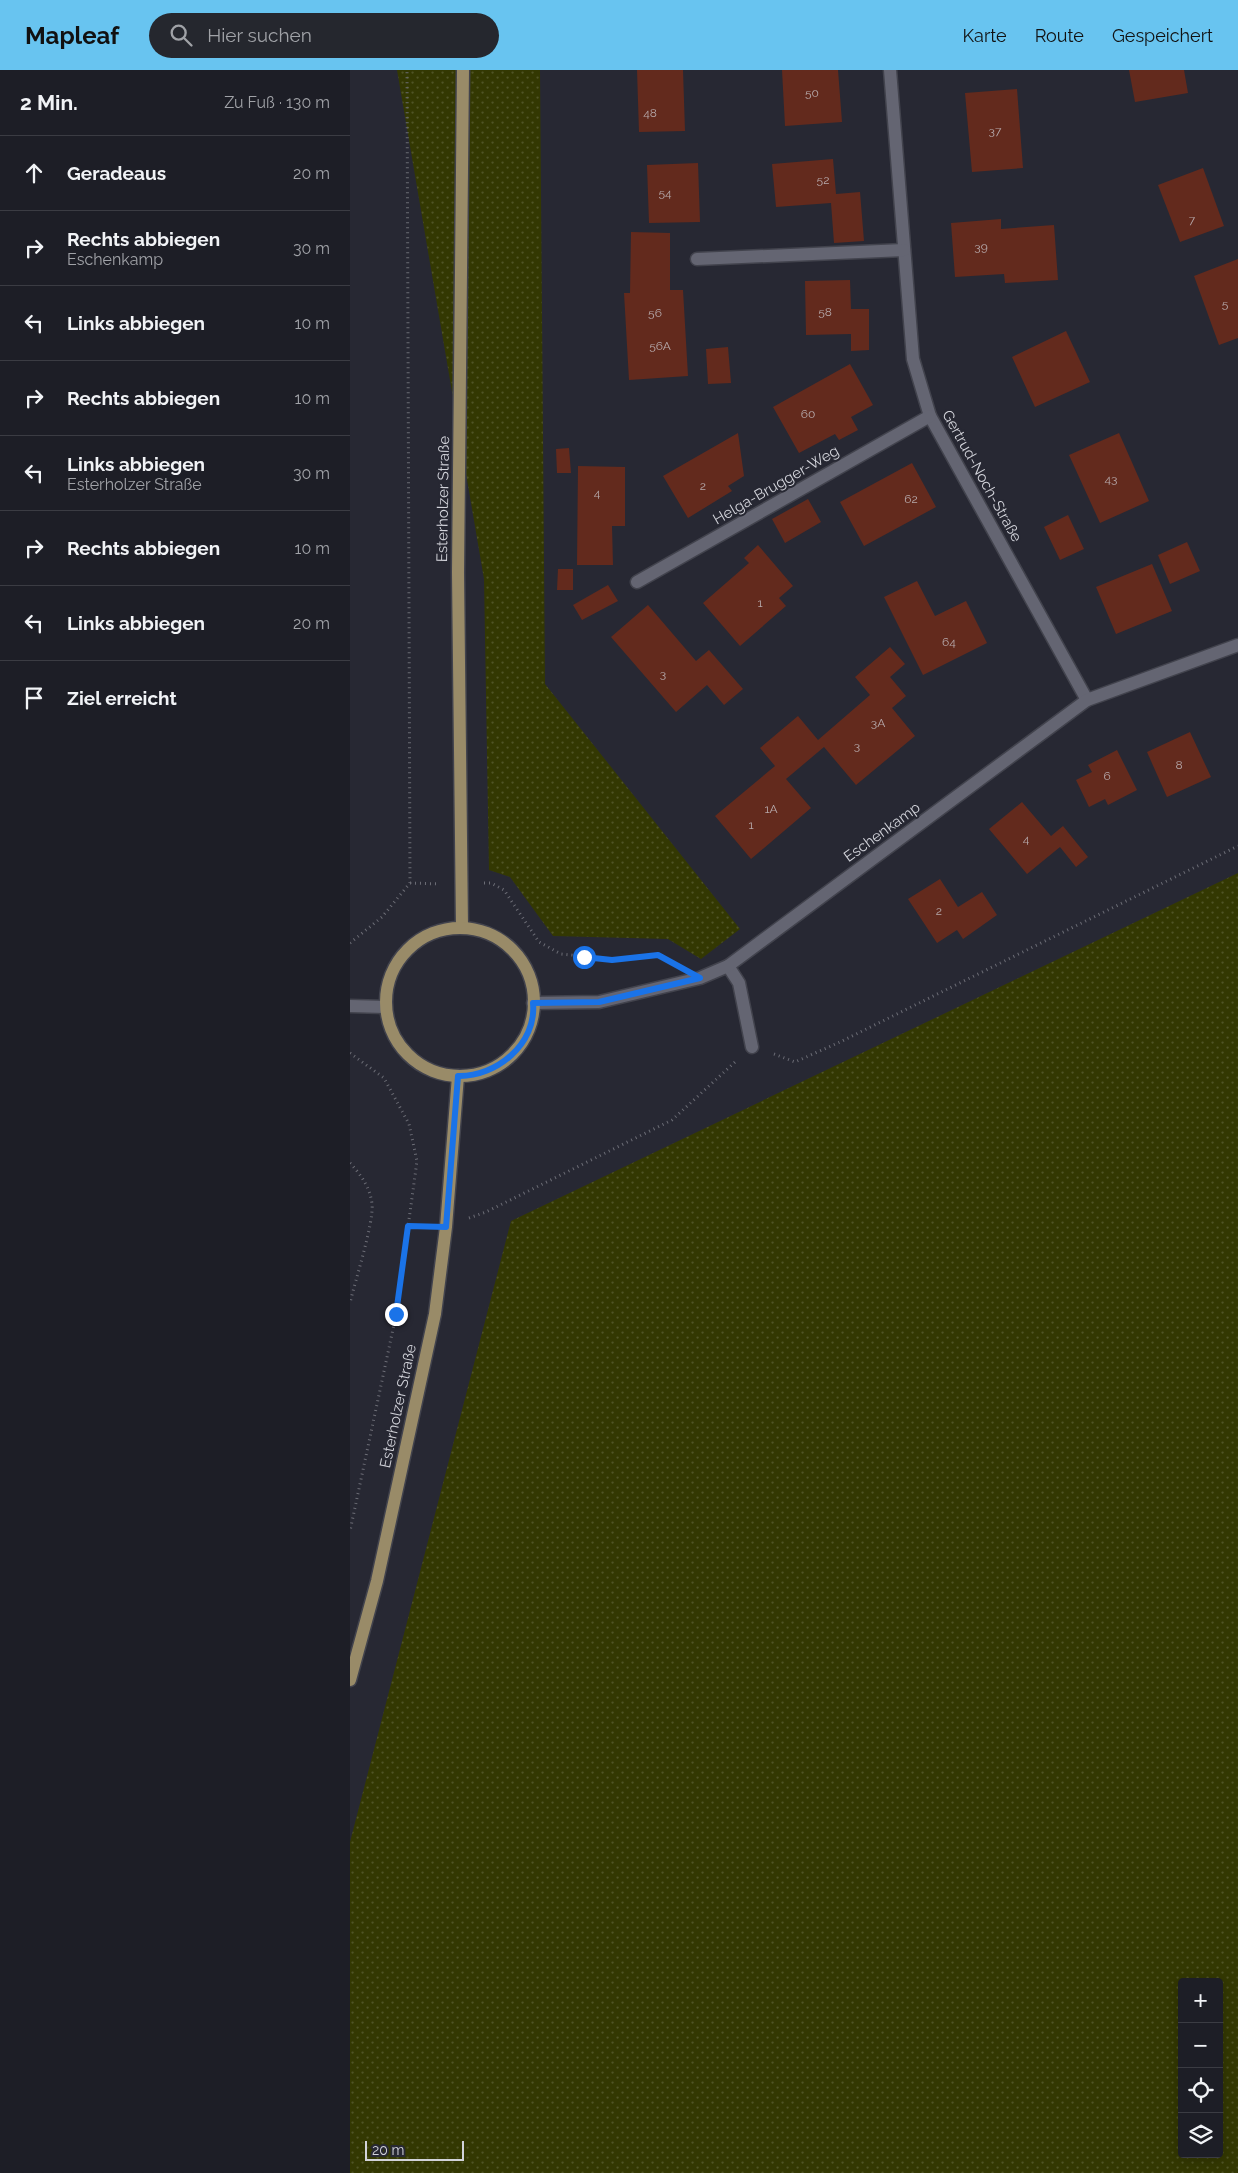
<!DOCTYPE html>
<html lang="de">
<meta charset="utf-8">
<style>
body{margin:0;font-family:Raleway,sans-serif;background:#25272e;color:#f1f3f6}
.controls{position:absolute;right:15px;bottom:15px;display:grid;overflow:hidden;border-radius:5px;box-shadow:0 2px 12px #0003}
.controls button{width:45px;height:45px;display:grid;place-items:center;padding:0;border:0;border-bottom:1px solid #3b3c43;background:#1d1e26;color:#f1f3f6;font:25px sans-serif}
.scale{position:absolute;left:15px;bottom:12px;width:99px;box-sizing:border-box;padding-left:5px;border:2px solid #d2d3da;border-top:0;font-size:14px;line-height:18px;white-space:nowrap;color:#d2d3da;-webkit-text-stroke:4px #272833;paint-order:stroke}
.stop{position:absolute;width:15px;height:15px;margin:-11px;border:4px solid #1a73e8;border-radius:50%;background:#fff}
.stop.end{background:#1a73e8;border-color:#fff;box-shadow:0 1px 5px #0008}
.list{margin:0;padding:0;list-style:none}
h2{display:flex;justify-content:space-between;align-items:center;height:65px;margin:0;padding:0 20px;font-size:21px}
h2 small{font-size:16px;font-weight:400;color:#a0a2a7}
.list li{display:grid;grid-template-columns:32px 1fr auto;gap:15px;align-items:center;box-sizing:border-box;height:75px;padding:0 20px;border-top:1px solid #3b3c43}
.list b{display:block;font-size:19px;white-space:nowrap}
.list p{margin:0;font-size:16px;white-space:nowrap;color:#a0a2a7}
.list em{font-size:16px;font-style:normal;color:#a0a2a7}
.icon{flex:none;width:28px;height:28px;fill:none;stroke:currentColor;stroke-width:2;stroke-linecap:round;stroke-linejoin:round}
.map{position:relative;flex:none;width:888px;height:2103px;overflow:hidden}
header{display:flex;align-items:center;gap:30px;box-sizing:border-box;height:70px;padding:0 25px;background:#68c4f0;color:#111}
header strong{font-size:24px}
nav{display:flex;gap:28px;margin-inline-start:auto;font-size:18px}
.search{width:350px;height:45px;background:#25272e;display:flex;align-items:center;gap:12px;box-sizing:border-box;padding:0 18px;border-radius:28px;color:#a0a2a7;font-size:19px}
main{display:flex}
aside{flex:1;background:#1d1e26}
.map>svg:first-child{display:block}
</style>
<header>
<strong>Mapleaf</strong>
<div class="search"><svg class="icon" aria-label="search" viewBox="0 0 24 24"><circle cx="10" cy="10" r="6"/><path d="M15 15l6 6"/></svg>Hier suchen</div>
<nav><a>Karte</a><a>Route</a><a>Gespeichert</a></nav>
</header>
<main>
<aside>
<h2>2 Min.<small>Zu Fuß · 130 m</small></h2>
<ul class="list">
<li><svg class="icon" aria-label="ahead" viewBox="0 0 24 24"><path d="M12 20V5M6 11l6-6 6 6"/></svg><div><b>Geradeaus</b></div><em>20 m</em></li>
<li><svg class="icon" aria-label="right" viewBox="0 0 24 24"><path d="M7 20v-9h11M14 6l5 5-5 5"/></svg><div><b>Rechts abbiegen</b><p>Eschenkamp</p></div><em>30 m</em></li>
<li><svg class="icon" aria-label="left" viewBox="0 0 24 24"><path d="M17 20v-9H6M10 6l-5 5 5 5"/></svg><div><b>Links abbiegen</b></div><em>10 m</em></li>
<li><svg class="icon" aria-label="right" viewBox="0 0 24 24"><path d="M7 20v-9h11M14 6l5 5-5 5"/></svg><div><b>Rechts abbiegen</b></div><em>10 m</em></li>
<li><svg class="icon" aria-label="left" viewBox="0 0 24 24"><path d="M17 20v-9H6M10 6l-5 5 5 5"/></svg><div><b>Links abbiegen</b><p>Esterholzer Straße</p></div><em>30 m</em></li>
<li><svg class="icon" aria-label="right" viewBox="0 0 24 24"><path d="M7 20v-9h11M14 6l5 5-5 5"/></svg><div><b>Rechts abbiegen</b></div><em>10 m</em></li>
<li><svg class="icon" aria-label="left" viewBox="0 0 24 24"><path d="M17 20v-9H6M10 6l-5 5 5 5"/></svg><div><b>Links abbiegen</b></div><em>20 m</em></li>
<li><svg class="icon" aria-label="arrive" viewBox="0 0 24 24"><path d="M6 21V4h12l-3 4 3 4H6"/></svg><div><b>Ziel erreicht</b></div></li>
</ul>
</aside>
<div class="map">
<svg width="888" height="2103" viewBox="0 0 888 2103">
<defs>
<pattern id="grass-dots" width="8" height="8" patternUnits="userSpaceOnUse" patternTransform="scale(1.25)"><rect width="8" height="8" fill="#333802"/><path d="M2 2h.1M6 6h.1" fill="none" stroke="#505426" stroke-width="1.8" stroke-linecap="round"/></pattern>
</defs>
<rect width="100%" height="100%" fill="#272833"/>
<g fill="url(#grass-dots)" fill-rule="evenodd">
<polygon points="47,0 190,0 195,614 390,859 351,889 318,869 203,866 160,807 139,800 134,509"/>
<path d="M 888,803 L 888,2103 L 0,2103 L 0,1772 L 161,1151 ZM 832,1912 L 869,1912 L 869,2084 L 832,2084 Z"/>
</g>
<g fill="#632a1d">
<polygon points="287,0 333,0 335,61 289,62"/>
<polygon points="432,0 488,0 492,52 435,56"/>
<polygon points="779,0 834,0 838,23 785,32"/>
<polygon points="667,19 673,98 622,102 615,23"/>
<polygon points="483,89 486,124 510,122 514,171 484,173 481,133 426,137 422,94"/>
<polygon points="348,93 350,152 299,153 297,95"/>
<polygon points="853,98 874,156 830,172 808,115"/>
<polygon points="651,149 651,159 704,155 708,210 655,213 654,204 605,207 601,153"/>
<polygon points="281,162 320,163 320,220 333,220 338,306 279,310 274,223 280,223"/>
<polygon points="888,189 888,268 869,275 844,206"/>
<polygon points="500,210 501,239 519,239 519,280 501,281 501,264 456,265 455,211"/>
<polygon points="716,261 740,312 685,337 662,287"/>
<polygon points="378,277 381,313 358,314 356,279"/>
<polygon points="500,294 523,335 501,347 508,360 489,370 485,364 449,383 423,337"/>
<polygon points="388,363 394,406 378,416 382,421 338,448 313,406"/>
<polygon points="769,363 799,431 750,453 719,385"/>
<polygon points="219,378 221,403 207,403 206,379"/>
<polygon points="562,393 586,437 514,476 490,432"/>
<polygon points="228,396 275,397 275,456 262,456 263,495 227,495"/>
<polygon points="458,429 471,452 435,473 422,449"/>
<polygon points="718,445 734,479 710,490 694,457"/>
<polygon points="837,472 850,501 820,514 808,485"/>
<polygon points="408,475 443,516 429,528 436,536 390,576 353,533 399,493 394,488"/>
<polygon points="802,494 822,541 766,564 746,517"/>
<polygon points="208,499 223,499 223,520 207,520"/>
<polygon points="567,511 585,546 616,531 637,573 573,605 534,527"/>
<polygon points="258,515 268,531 232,550 223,535"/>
<polygon points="298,535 346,591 359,580 393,619 374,635 357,615 326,642 261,567"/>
<polygon points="540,577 555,594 540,607 556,626 542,638 565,666 506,715 474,677 436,709 461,738 401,789 365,746 425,696 410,678 448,646 468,670 520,625 505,607"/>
<polygon points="840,662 861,707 817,727 797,682"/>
<polygon points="767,680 787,720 758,735 755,729 739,737 726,710 742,702 738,695"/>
<polygon points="672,732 701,766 713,756 738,787 726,797 710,777 677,804 639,759"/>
<polygon points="590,809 608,837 632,822 647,845 613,869 607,860 587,873 558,829"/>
</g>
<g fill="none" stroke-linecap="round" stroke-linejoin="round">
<g stroke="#42434d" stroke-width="15">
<g id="minor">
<polyline points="540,0 563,289 580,346 737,630"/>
<polyline points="347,189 554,180"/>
<polyline points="287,512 580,346"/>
<polyline points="378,896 389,913 402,977"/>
<polyline points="183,933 249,932 350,908 378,896 737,630 888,575"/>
<polyline points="0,936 35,937"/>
</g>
</g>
<g stroke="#42434d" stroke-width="15">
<g id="major">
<polyline points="112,857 108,503 113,0"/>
<circle cx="110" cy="932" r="74"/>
<polyline points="0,1610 27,1511 85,1244 96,1157 108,1006"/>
</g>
</g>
<g stroke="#6c6d76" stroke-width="3" stroke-dasharray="1 4" stroke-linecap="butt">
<polyline points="60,813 90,814"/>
<polyline points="134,813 141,813 154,820 189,872 211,884 262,889 308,885 318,890"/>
<polyline points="0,873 32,847 60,813 57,0"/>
<polyline points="0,983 34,1008 59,1054 67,1091 46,1245 0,1461"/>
<polyline points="424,984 445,992 490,972 888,776"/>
<path d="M 0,1093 C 11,1105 20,1117 22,1134 C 24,1153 5,1211 0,1233"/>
<polyline points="119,1148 136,1142 322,1050 385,992"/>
<polyline points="58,1157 72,1157"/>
</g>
<use href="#minor" stroke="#646572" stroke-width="12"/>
<use href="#major" stroke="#998b68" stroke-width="12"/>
</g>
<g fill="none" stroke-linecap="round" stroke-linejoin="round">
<path stroke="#1a73e8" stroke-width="6" d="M 46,1244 L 58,1156 L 96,1157 L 108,1006 C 146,1007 187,974 183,933 L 249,932 L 350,908 L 308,885 L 262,890 L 234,887"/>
</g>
<g text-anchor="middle" stroke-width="4" stroke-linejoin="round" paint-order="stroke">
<g font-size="12" fill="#b6a9ab">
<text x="462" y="27">50</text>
<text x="300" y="47">48</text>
<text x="645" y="65">37</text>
<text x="473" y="114">52</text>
<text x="315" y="127">54</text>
<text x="842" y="154">7</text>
<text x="631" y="181">39</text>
<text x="875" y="238">5</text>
<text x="475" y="246">58</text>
<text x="305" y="247">56</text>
<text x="310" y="280">56A</text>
<text x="458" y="348">60</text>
<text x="761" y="413">43</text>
<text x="353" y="420">2</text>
<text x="247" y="427">4</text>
<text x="561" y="433">62</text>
<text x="410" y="537">1</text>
<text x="599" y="576">64</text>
<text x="313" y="608">3</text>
<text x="528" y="657">3A</text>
<text x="507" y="680">3</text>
<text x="829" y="699">8</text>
<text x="757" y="710">6</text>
<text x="421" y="743">1A</text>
<text x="401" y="759">1</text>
<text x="676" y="773">4</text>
<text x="589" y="845">2</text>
</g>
<g font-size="15" fill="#d2d3da" stroke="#272833">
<text transform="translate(632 406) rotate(61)" y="5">Gertrud-Noch-Straße</text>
<text transform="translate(426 415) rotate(-30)" y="5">Helga-Brugger-Weg</text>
<text transform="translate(93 429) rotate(-89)" y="5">Esterholzer Straße</text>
<text transform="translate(532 762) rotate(-36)" y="5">Eschenkamp</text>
<text transform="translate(48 1336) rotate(-78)" y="5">Esterholzer Straße</text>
</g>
</g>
</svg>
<div class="controls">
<button>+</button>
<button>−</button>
<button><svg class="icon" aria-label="locate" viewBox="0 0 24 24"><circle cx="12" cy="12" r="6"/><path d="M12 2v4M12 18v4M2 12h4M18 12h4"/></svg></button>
<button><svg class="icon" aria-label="layers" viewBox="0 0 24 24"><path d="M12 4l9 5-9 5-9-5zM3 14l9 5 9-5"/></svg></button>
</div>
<div class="scale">20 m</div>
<div class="stop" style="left:234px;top:887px"></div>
<div class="stop end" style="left:46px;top:1244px"></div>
</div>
</main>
